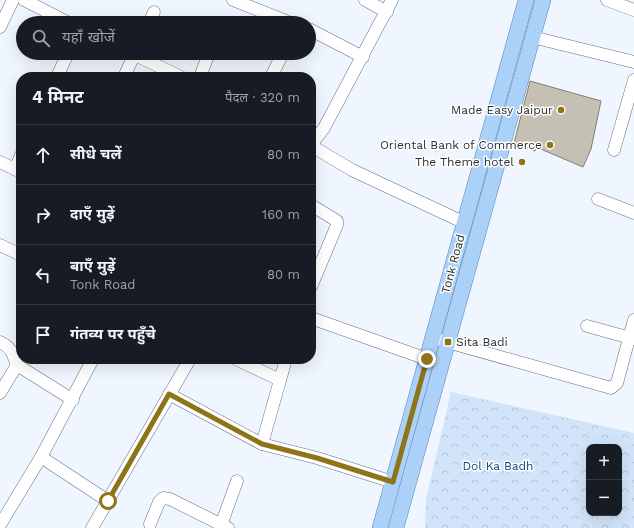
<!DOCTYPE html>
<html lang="hi">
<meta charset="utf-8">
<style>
body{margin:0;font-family:"Work Sans","Noto Sans Devanagari",sans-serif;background:#242831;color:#f1f3f6}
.controls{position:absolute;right:12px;bottom:12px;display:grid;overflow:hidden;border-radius:8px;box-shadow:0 4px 16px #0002}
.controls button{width:36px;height:36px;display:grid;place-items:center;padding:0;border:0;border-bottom:1px solid #363941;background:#171b24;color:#f1f3f6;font:20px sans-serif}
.stop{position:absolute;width:12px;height:12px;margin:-9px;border:3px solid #8d7419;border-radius:50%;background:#fff}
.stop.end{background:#8d7419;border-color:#fff;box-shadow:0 1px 4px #0008}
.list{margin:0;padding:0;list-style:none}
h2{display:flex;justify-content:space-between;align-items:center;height:52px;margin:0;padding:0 16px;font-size:17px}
h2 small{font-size:13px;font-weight:400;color:#9ea1a6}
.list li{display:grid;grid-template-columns:26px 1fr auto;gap:12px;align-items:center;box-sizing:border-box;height:60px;padding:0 16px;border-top:1px solid #363941}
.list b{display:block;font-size:15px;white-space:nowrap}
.list p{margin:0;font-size:13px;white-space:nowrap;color:#9ea1a6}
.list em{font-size:13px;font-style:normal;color:#9ea1a6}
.icon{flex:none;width:22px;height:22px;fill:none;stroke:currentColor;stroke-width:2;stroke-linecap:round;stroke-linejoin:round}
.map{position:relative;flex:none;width:634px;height:528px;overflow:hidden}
.search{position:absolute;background:#171b24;box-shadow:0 4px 16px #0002;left:16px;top:16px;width:300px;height:44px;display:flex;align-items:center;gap:10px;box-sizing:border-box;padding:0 14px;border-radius:22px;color:#9ea1a6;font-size:15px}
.panel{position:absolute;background:#171b24;box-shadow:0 4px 16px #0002;left:16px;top:72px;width:300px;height:292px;border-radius:16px}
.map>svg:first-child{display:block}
</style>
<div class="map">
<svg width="634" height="528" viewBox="0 0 634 528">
<defs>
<pattern id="forest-crowns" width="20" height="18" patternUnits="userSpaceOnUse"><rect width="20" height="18" fill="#d1e4f9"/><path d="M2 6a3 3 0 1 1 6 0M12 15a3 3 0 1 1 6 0" fill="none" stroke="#b4c4d6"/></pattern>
</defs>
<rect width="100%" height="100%" fill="#eff6ff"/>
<path fill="url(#forest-crowns)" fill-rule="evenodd" d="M 451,392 L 634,433 L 634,528 L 425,528 L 426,499 ZM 589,447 L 619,447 L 619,513 L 589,513 Z"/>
<polygon fill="#c4c0b4" stroke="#817e72" points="530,81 601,101 591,149 583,167 536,147 535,151 514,143"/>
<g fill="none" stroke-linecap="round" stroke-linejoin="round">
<g stroke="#69717a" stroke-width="13">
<g id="minor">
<polyline points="24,0 69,23"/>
<polyline points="233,0 291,23"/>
<polyline points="365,0 387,12"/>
<polyline points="607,0 634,10"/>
<polyline points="149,23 154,12"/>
<polyline points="0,27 13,0"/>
<polyline points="309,29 363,57"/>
<polyline points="532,37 634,62"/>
<polyline points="131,53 181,77"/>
<polyline points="57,77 68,53"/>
<polyline points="124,77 135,53"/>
<polyline points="200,77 209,53"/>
<polyline points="271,77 283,53"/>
<polyline points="311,141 313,142 315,148 352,170 465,223"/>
<polyline points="313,142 324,128 392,0"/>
<polyline points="614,150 634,80"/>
<polyline points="0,162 21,172"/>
<polyline points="15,169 21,155"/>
<polyline points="598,199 634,213"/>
<polyline points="311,205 337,221 337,225 311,287"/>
<polyline points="0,245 21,255"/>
<polyline points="311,318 427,359"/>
<polyline points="587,326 634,339"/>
<polyline points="433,338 611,388 617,383 634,320"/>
<path d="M 0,342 C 11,347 13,354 17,365"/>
<polyline points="236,359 280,380"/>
<polyline points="0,393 17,365 73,400"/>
<polyline points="169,394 262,444 317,458 393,482"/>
<polyline points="262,444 286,359"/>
<polyline points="41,457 93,359"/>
<polyline points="150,524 159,502 163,498 170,499 228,528"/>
<polyline points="0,525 41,457 108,501"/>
<polyline points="221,525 237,481"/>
<polyline points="92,528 190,359"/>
</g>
</g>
<g stroke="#5a84b1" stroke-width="16">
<g id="major">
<polyline points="380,528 526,0"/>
<polyline points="396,528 543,0"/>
</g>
</g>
<use href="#minor" stroke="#fff" stroke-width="12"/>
<use href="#major" stroke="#abd1f9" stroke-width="15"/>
</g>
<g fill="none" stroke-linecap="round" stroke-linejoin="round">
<polyline stroke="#8d7419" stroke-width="5" points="108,501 169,394 262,444 317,458 393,482 427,359"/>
</g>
<g fill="#8d7419" stroke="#fff" stroke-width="1.5">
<circle cx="561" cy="110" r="4"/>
<circle cx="550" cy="145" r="4"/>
<circle cx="522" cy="162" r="4"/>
<rect x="444" y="338" width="8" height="8" rx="2"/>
</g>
<g text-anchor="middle" stroke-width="3" stroke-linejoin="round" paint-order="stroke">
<g font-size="12" fill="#2c3034" stroke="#fff" text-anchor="end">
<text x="553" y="114">Made Easy Jaipur</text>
<text x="542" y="149">Oriental Bank of Commerce</text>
<text x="514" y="166">The Theme hotel</text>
<text x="456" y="346" text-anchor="start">Sita Badi</text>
</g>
<g font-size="12" fill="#2c3034" stroke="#fff">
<text transform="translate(453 264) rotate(-75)" y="4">Tonk Road</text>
</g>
<g font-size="12" fill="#154675" stroke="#fff">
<text x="498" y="470">Dol Ka Badh</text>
</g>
</g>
</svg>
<div class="controls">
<button>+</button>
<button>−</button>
</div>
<div class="stop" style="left:108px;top:501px"></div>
<div class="stop end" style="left:427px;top:359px"></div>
<div class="search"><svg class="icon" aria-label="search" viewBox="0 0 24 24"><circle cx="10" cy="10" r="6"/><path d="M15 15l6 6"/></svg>यहाँ खोजें</div>
<section class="panel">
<h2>4 मिनट<small>पैदल · 320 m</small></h2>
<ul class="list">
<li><svg class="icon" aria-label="ahead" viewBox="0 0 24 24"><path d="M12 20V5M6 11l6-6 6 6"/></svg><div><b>सीधे चलें</b></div><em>80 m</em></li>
<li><svg class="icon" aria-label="right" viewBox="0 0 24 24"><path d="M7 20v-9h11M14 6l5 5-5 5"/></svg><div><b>दाएँ मुड़ें</b></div><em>160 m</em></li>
<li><svg class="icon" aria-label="left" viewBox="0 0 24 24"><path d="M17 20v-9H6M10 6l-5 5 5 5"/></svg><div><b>बाएँ मुड़ें</b><p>Tonk Road</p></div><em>80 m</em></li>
<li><svg class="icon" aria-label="arrive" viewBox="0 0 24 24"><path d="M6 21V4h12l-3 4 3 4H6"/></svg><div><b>गंतव्य पर पहुँचे</b></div></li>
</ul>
</section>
</div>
